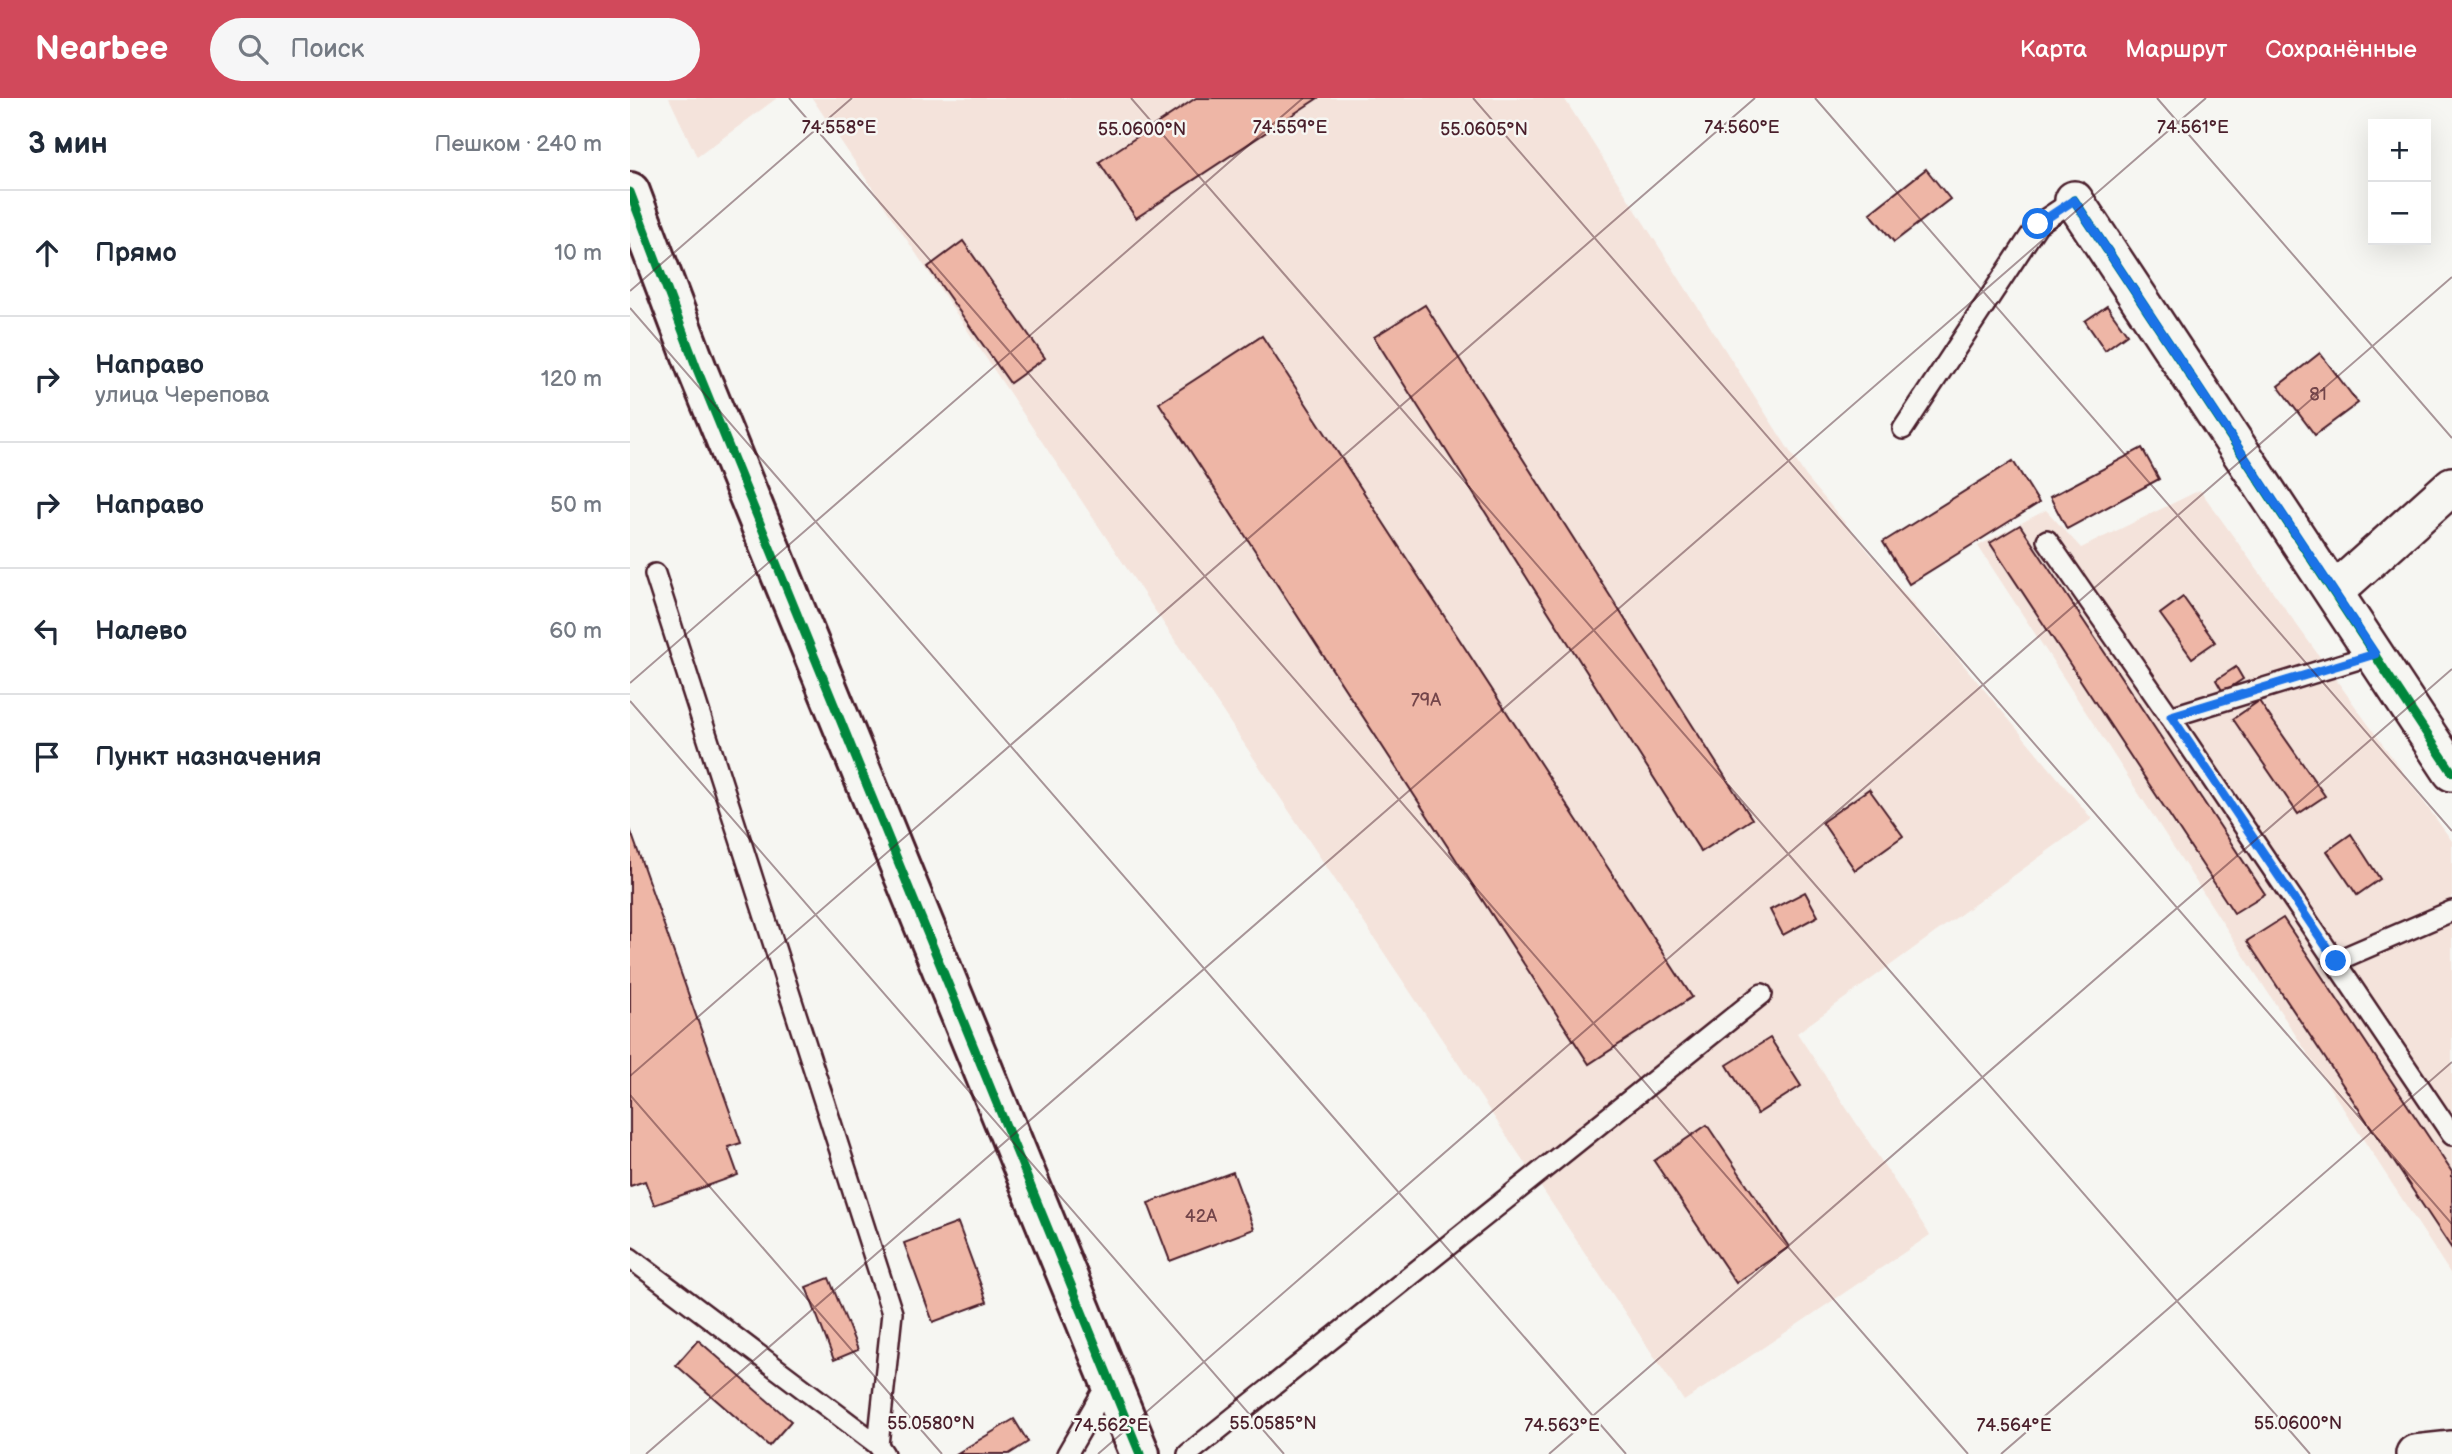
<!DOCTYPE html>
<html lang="ru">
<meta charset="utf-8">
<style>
body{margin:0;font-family:"Balsamiq Sans",sans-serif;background:#f6f6f7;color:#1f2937}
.controls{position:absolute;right:21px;top:21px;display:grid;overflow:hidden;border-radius:0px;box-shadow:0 7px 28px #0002}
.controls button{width:63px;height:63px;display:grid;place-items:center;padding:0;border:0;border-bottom:2px solid #e0e1e3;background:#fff;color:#1f2937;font:35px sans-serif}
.stop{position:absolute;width:21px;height:21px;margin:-16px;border:5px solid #1a73e8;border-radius:50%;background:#fff}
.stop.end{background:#1a73e8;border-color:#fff;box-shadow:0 2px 7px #0008}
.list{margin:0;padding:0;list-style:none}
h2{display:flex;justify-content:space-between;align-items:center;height:91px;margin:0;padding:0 28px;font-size:30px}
h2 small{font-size:23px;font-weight:400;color:#747a83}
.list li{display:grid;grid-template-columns:46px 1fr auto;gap:21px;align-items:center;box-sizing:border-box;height:126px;padding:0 28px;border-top:2px solid #e0e1e3}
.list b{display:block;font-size:26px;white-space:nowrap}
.list p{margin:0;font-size:23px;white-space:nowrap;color:#747a83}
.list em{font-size:23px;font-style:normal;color:#747a83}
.icon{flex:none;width:38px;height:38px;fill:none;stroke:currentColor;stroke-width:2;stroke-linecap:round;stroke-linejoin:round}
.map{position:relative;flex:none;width:1822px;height:1356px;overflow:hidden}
header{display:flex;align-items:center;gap:42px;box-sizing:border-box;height:98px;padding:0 35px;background:#d1495b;color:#fff}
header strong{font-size:33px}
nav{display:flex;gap:38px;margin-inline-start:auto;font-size:24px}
.search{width:490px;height:63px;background:#f6f6f7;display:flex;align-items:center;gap:18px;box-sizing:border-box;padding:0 24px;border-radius:38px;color:#747a83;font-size:26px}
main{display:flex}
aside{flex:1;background:#fff}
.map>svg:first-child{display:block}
</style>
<header>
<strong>Nearbee</strong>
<div class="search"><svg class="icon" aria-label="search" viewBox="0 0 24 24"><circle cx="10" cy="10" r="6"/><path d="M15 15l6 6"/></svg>Поиск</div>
<nav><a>Карта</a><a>Маршрут</a><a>Сохранённые</a></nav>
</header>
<main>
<aside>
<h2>3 мин<small>Пешком · 240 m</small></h2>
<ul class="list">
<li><svg class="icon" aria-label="ahead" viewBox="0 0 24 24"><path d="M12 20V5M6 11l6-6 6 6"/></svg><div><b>Прямо</b></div><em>10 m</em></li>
<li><svg class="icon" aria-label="right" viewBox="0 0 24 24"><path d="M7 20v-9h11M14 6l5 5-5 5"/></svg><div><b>Направо</b><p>улица Черепова</p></div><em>120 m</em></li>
<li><svg class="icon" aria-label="right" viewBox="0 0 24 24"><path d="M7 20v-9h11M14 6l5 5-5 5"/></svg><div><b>Направо</b></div><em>50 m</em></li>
<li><svg class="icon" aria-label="left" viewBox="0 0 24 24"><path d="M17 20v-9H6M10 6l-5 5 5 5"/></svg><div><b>Налево</b></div><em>60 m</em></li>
<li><svg class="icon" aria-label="arrive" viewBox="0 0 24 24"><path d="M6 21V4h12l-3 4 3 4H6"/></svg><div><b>Пункт назначения</b></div></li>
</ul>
</aside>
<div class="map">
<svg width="1822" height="1356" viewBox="0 0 1822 1356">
<rect width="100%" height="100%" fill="#f6f6f2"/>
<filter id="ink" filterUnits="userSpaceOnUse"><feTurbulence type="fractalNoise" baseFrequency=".0143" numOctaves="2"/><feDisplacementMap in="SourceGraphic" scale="14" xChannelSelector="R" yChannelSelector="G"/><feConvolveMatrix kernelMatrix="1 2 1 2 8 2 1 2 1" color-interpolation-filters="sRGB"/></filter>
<g filter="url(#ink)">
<g fill="#f4e3db">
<polygon points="39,0 147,0 67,59"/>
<polygon points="182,0 934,0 1175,377 1462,721 1167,935 1300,1137 1054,1303"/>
<polygon points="1570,392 1822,743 1822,1178 1348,448 1416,412 1451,450"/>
</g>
<g fill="#eeb6a6" stroke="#4a1f2b" stroke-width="2">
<polygon points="566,0 688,0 506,120 469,64"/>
<polygon points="1296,71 1320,101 1264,144 1240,115"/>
<polygon points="333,143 415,260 380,285 298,169"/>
<polygon points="795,207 1122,721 1071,754 744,239"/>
<polygon points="1477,208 1497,236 1475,252 1455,223"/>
<polygon points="632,238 1062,899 959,966 529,305"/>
<polygon points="1690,255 1728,305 1685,337 1648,288"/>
<polygon points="1512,350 1529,381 1437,431 1420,399"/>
<polygon points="1383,363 1409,405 1279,486 1253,444"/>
<polygon points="1390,427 1635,796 1604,815 1360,445"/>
<polygon points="1553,499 1585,544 1562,560 1530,516"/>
<polygon points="1606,569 1613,581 1593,594 1586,582"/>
<polygon points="1629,603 1695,698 1668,716 1603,621"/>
<polygon points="1239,691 1273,738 1225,772 1192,724"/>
<polygon points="0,731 111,1045 98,1049 108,1077 24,1107 15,1083 0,1088"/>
<polygon points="1721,736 1750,781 1727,797 1697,753"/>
<polygon points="1175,794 1188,818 1153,837 1140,812"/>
<polygon points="1653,820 1822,1074 1822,1151 1617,843"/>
<polygon points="1140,940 1171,988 1127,1016 1097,967"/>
<polygon points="1077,1027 1159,1149 1106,1185 1024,1063"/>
<polygon points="603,1074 624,1131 540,1163 518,1105"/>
<polygon points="328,1125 357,1204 303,1224 274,1145"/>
<polygon points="199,1180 228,1252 204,1262 176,1189"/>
<polygon points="68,1242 161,1323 139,1348 46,1267"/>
<polygon points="384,1321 398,1344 379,1356 326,1356"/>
</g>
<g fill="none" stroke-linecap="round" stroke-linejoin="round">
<g stroke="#4a1f2b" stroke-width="24">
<g id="service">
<polyline points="1273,331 1408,126 1444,102"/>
<polyline points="1417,442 1540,619 1822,1037"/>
<polyline points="25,476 262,1215 248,1347 254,1356"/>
<polyline points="1540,619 1745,556"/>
<polyline points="1706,863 1822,813"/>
<polyline points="0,1160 248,1347"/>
<polyline points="437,1356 480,1281"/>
<polyline points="558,1356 1132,896"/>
</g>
</g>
<g stroke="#4a1f2b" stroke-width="42">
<g id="minor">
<polyline points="1444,102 1822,674"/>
<polyline points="1704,494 1822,388"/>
<polyline points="1785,1356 1822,1352"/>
</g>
</g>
<g stroke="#4a1f2b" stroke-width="44">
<polyline id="tertiary" points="0,94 67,271 510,1356"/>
</g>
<use href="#service" stroke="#f6f6f2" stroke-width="19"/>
<use href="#minor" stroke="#f6f6f2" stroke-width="37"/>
<use href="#tertiary" stroke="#f6f6f2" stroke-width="38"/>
<g stroke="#f6f6f2" stroke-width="13">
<g id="cycleway">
<polyline points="0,94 67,271 510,1356"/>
<polyline points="1444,102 1822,674"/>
</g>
</g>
<use href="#cycleway" stroke="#00873e" stroke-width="9"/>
</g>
</g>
<g fill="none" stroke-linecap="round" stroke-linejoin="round" filter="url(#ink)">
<polyline stroke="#1a73e8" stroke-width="9" points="1408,126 1444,102 1745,556 1541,618 1706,863"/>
</g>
<path fill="none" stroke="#4a1f2b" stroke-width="2" stroke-opacity="0.45" d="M 159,0 L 1338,1356M 501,0 L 1680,1356M 843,0 L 1822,1126M 1185,0 L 1822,733M 1527,0 L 1822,340M 0,193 L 222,0M 0,210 L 996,1356M 0,585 L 673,0M 0,603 L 654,1356M 0,978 L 1125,0M 0,997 L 312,1356M 16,1356 L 1576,0M 468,1356 L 1822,179M 919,1356 L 1822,571M 1371,1356 L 1822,964"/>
<g text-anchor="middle" stroke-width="5" stroke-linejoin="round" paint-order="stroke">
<g font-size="18" fill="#73454a">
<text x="1688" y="302">81</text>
<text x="796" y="608">79А</text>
<text x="571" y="1124">42А</text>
</g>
</g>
<g font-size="18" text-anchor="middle" fill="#4a1f2b" stroke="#f6f6f2" stroke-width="5" stroke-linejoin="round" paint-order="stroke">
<text x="209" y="35">74.558°E</text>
<text x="660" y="35">74.559°E</text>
<text x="1112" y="35">74.560°E</text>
<text x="1563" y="35">74.561°E</text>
<text x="512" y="37">55.0600°N</text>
<text x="854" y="37">55.0605°N</text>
<text x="301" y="1331">55.0580°N</text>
<text x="643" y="1331">55.0585°N</text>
<text x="1668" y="1331">55.0600°N</text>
<text x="481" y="1333">74.562°E</text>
<text x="932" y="1333">74.563°E</text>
<text x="1384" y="1333">74.564°E</text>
</g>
</svg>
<div class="controls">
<button>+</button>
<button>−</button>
</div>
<div class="stop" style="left:1408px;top:126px"></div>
<div class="stop end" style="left:1706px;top:863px"></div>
</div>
</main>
